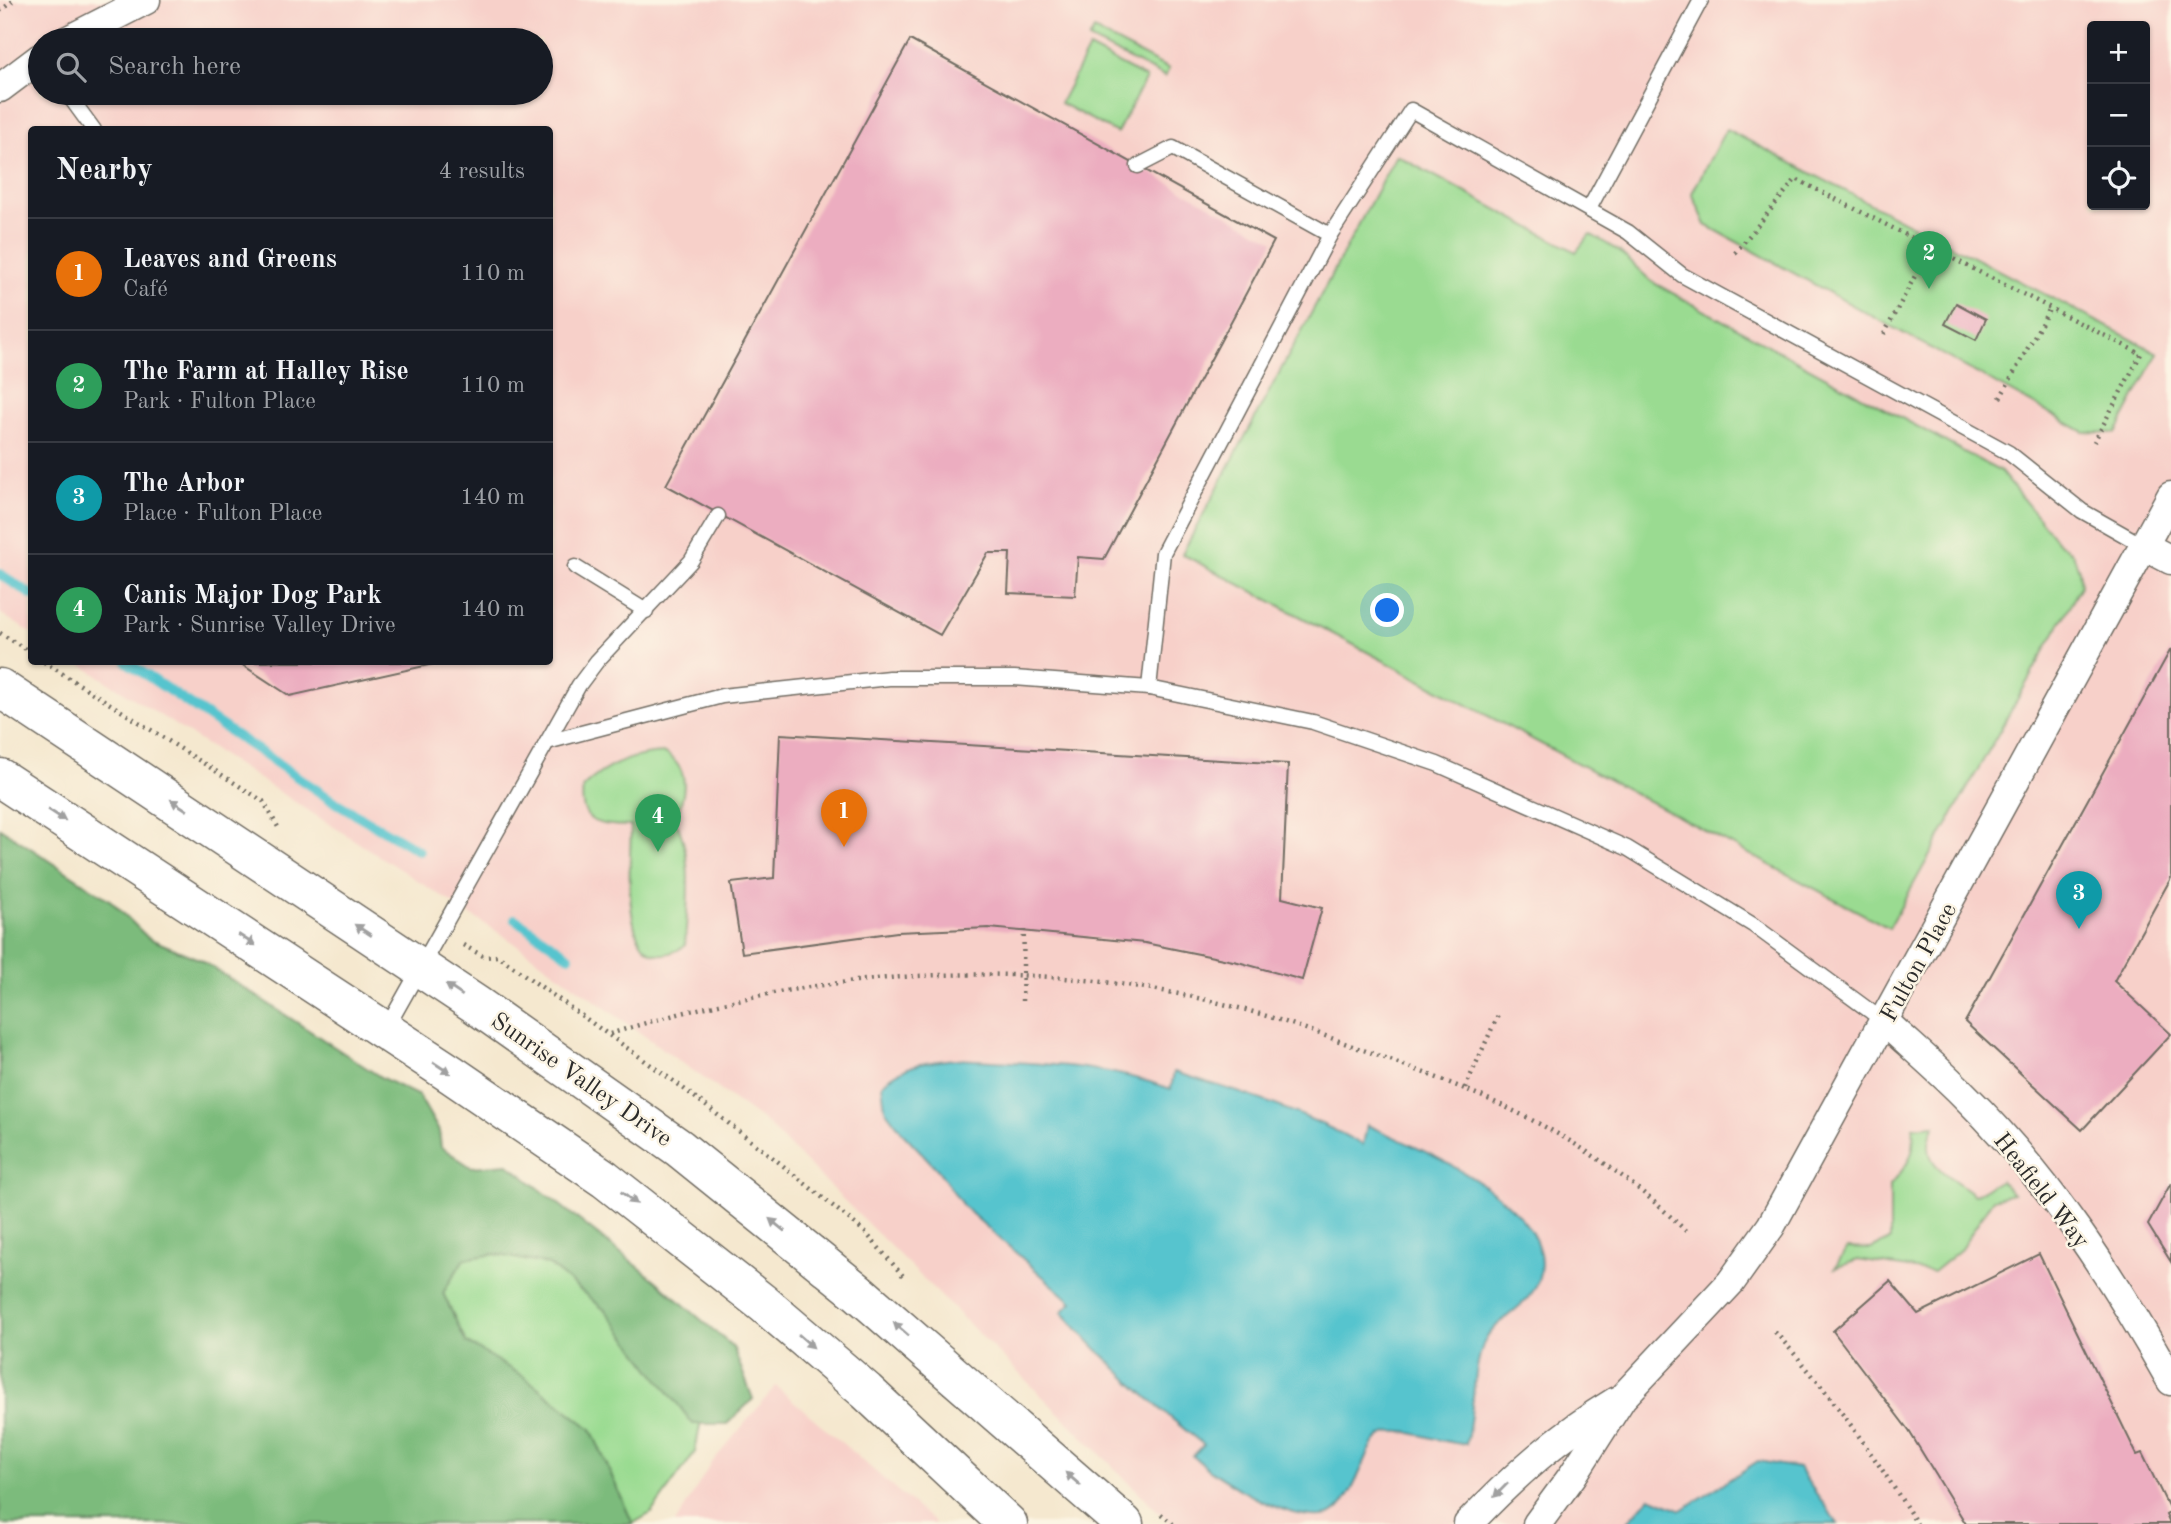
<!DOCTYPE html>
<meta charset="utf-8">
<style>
body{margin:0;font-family:"Old Standard TT",serif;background:#242831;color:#f1f3f6}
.controls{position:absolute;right:21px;top:21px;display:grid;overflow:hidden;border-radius:7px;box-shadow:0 2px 5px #0004}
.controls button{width:63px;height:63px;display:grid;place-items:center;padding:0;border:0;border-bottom:2px solid #363941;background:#171b24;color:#f1f3f6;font:35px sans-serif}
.you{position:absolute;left:1388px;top:611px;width:24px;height:24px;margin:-18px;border:5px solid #fff;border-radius:50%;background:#1a73e8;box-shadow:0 0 0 10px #1a73e833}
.badge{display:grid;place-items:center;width:46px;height:46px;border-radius:50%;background:#1f6fb2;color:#fff;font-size:23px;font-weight:700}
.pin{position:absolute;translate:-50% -58px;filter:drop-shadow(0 2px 4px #0008)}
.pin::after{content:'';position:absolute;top:37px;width:24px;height:21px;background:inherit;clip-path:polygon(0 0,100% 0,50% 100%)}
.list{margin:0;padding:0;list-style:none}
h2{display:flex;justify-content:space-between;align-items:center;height:91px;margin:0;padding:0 28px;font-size:30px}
h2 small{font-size:23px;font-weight:400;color:#9ea1a6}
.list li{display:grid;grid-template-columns:46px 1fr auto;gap:21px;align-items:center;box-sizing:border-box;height:112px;padding:0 28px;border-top:2px solid #363941}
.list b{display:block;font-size:26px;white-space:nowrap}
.list p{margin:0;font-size:23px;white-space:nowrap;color:#9ea1a6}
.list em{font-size:23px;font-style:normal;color:#9ea1a6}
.icon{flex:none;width:38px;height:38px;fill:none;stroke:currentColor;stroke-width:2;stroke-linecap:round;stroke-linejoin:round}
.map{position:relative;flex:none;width:2171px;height:1524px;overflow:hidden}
.search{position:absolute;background:#171b24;box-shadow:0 2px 5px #0004;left:28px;top:28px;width:525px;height:77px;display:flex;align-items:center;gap:18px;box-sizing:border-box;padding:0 24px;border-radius:38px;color:#9ea1a6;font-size:26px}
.panel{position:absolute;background:#171b24;box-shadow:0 2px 5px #0004;left:28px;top:126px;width:525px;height:539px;border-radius:7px}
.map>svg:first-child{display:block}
</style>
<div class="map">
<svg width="2171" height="1524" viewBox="0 0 2171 1524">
<rect width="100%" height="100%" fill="#fcf5e5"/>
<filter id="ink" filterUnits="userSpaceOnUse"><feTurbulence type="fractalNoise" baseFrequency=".0143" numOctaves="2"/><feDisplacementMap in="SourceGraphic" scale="14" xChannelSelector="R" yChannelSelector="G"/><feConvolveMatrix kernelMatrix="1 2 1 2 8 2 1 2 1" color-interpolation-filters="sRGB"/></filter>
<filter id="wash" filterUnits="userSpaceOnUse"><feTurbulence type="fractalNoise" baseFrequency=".00686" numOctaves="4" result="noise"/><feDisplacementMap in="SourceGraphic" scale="28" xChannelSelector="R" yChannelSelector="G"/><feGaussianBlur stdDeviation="1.57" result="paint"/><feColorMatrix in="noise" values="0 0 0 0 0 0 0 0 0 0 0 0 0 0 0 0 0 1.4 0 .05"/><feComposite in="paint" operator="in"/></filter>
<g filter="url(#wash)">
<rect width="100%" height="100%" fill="#f5e8cf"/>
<g fill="#f7d0c9" fill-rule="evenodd">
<path d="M 0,0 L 2171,0 L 2171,1524 L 1171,1524 L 765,1122 L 513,942 L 77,662 L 550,662 L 550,130 L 32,130 L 31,633 L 0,613 ZM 2092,26 L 2145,26 L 2145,205 L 2092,205 ZM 40,40 L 541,40 L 541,93 L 40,93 Z"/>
<polygon points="776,1386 936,1524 675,1524 710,1465"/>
</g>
<g fill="#9adb91" stroke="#62835e" stroke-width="2">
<polygon points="1094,30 1169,69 1165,77 1089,39"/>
<polygon points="1089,48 1146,78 1117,133 1060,103"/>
<polygon points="1726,129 2158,353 2116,433 2084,432 1706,225 1692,193"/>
<polygon points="1396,155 1576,252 1590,234 1619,251 1652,282 2001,472 2059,543 2073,554 2079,570 2081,586 1889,928 1182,554"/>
<path d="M 665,753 C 688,768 687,788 678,812 L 673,815 C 695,856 687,901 685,946 C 616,988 631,859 631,826 C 599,825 578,825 583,787 C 606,765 633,754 665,753 Z"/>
<path d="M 1935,1125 C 1915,1164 1948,1173 1974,1195 L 2001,1180 L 2013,1194 L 1993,1199 L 1961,1249 L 1933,1272 L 1858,1260 L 1835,1268 L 1847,1248 L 1871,1249 L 1890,1240 L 1890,1185 C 1908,1165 1917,1153 1913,1127 Z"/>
<polygon points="524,1215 702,1415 695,1452 651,1513 632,1524 446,1344 440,1243"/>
</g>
<polygon fill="#7bbb7b" stroke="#537353" stroke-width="2" points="0,828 111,901 148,938 201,960 382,1078 419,1096 439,1131 441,1147 471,1167 508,1164 655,1280 733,1347 753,1399 727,1424 693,1424 606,1311 549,1265 495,1254 464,1259 443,1293 466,1342 526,1378 591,1429 633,1524 0,1524"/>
<g fill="#57c4ce" stroke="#41787c" stroke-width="2">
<path d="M 956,1059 C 1033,1064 1097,1062 1171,1089 L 1174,1072 C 1242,1093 1300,1110 1363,1145 L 1367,1125 C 1418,1148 1563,1206 1538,1281 C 1529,1308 1493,1319 1483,1345 C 1472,1375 1474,1412 1466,1444 C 1443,1444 1407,1427 1387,1433 C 1371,1438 1367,1459 1360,1472 C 1354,1486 1344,1508 1329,1515 C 1290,1524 1220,1481 1193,1456 L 1204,1445 C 1152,1404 1106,1361 1062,1312 L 1072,1302 L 964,1207 L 938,1170 L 903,1133 L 885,1109 L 882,1084 C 905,1064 926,1062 956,1059 Z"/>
<polygon points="1758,1461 1798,1468 1838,1524 1626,1524 1650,1497 1682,1510"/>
</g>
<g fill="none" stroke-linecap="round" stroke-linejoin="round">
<g stroke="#57c4ce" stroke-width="10">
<polyline points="0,574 32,595"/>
<polyline points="127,662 330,799 419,851"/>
<polyline points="515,919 569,956"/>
</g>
</g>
<g id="blocks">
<g fill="#ecadc0">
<polygon points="910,40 1274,241 1104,559 1078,557 1075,596 1008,593 1010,553 988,553 940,635 666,485"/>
<polygon points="1956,303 1986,319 1976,340 1945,324"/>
<polygon points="2171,649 2171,878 2114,981 2171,1034 2082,1130 1965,1022"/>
<polygon points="238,662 438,662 438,663 290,696"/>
<polygon points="780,734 1288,764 1282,898 1322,908 1302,980 1238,962 1145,943 989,928 897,932 742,953 731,883 774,878"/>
<polygon points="2171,1183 2171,1262 2148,1225"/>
<polygon points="2039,1254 2137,1455 2142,1453 2171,1512 2166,1515 2170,1524 1966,1524 1909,1431 1833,1331 1890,1281 1918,1314"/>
</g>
</g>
</g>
<g filter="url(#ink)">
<use href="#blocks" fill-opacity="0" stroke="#726d64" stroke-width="2"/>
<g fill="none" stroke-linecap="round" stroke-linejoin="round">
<g stroke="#726d64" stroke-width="17">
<g id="service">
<polyline points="67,93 94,130"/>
<polyline points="1138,166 1173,148 1330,235"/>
<polyline points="1589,209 1701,0"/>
<polyline points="575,567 646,611"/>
<polyline points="1149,688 1313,722 1437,764 1627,848 1753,925 1885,1022"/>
<polyline points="547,742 722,696 889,678 1014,678 1149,688 1163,553 1330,235 1411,110 1628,232 1682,275 2009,453 2082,511 2144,546"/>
<polyline points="386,1029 579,685 597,661 691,561 718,516"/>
</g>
</g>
<g stroke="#726d64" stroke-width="31">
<g id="minor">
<polyline points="68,40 146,0"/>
<polyline points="0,88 40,58"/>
<polyline points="2144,546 2171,560"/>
<path d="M 1885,1022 C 1911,1046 1938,1069 1963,1094 C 2047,1176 2114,1279 2171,1381"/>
<path d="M 1468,1524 C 1514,1476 1559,1435 1616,1401"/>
<polyline points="1537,1524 1573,1475 1622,1398 1731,1282 1771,1226 2171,496"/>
</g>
</g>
<g stroke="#726d64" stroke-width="41">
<g id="secondary">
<polyline points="0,688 475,1004 679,1148 859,1293 1124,1524"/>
<polyline points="0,778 451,1074 605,1179 764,1304 866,1391 1008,1524"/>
</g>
</g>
<g stroke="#726d64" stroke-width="4.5" stroke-dasharray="2 5" stroke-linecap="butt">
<polyline points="0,11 14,0"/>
<polyline points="1735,253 1796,179 2141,354 2094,442"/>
<polyline points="1884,334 1930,248"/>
<polyline points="2000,398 2050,308"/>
<polyline points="0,633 32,653"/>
<polyline points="44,662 263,801 278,827"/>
<polyline points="463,945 485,957 498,956 679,1085 781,1164 865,1232 905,1278"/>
<polyline points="1022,1001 1024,930"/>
<path d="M 610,1034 C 811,969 1029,953 1235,1007 C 1289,1021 1341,1042 1393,1061 C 1513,1106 1596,1143 1689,1234"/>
<polyline points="1465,1088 1499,1013"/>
<path d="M 1775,1332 C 1829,1391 1875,1456 1917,1524"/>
<polyline points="1161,1514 1173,1524"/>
</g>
<use href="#service" stroke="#fff" stroke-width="14"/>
<use href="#minor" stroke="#fff" stroke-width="28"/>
<use href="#secondary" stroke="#fff" stroke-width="38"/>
</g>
<defs><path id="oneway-solid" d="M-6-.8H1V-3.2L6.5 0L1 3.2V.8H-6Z" transform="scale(1.75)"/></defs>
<g fill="#a0a0a0">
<use href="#oneway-solid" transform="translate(179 805) rotate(-147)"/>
<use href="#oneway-solid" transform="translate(57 815) rotate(33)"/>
<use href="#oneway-solid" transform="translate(363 930) rotate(-147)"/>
<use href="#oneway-solid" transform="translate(247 940) rotate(33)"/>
<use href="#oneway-solid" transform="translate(454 990) rotate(-146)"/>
<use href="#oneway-solid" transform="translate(442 1068) rotate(33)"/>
<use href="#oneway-solid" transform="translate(629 1198) rotate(37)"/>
<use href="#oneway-solid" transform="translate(777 1225) rotate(-141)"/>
<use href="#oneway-solid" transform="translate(901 1329) rotate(-139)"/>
<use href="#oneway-solid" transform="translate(806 1341) rotate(41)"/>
<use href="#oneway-solid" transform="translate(1073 1479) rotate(-139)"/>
<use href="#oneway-solid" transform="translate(1501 1490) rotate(135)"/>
</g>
</g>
<g text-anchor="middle" stroke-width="5" stroke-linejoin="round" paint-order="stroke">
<g font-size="24" fill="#2b2b2b" stroke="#fcf5e5">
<text transform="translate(1918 962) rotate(-61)" y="8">Fulton Place</text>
<text transform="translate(582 1079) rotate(35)" y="8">Sunrise Valley Drive</text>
<text transform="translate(2042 1190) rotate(52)" y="8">Heafield Way</text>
</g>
</g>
</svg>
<div class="controls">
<button>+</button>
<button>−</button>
<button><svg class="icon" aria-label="locate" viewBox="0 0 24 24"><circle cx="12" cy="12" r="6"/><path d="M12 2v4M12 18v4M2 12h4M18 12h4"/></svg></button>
</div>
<div class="you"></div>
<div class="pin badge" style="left:844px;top:847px;background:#e8710a">1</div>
<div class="pin badge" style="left:1929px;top:289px;background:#2e9e5b">2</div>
<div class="pin badge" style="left:2079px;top:929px;background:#0f9aa8">3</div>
<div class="pin badge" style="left:658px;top:852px;background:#2e9e5b">4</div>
<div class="search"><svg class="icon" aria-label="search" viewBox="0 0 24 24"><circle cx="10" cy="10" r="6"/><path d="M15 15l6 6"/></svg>Search here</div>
<section class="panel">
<h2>Nearby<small>4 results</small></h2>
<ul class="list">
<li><span class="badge" style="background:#e8710a">1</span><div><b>Leaves and Greens</b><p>Café</p></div><em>110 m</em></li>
<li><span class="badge" style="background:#2e9e5b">2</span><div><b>The Farm at Halley Rise</b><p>Park · Fulton Place</p></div><em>110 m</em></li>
<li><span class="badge" style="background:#0f9aa8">3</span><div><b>The Arbor</b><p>Place · Fulton Place</p></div><em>140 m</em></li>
<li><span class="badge" style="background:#2e9e5b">4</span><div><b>Canis Major Dog Park</b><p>Park · Sunrise Valley Drive</p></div><em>140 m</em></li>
</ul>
</section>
</div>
